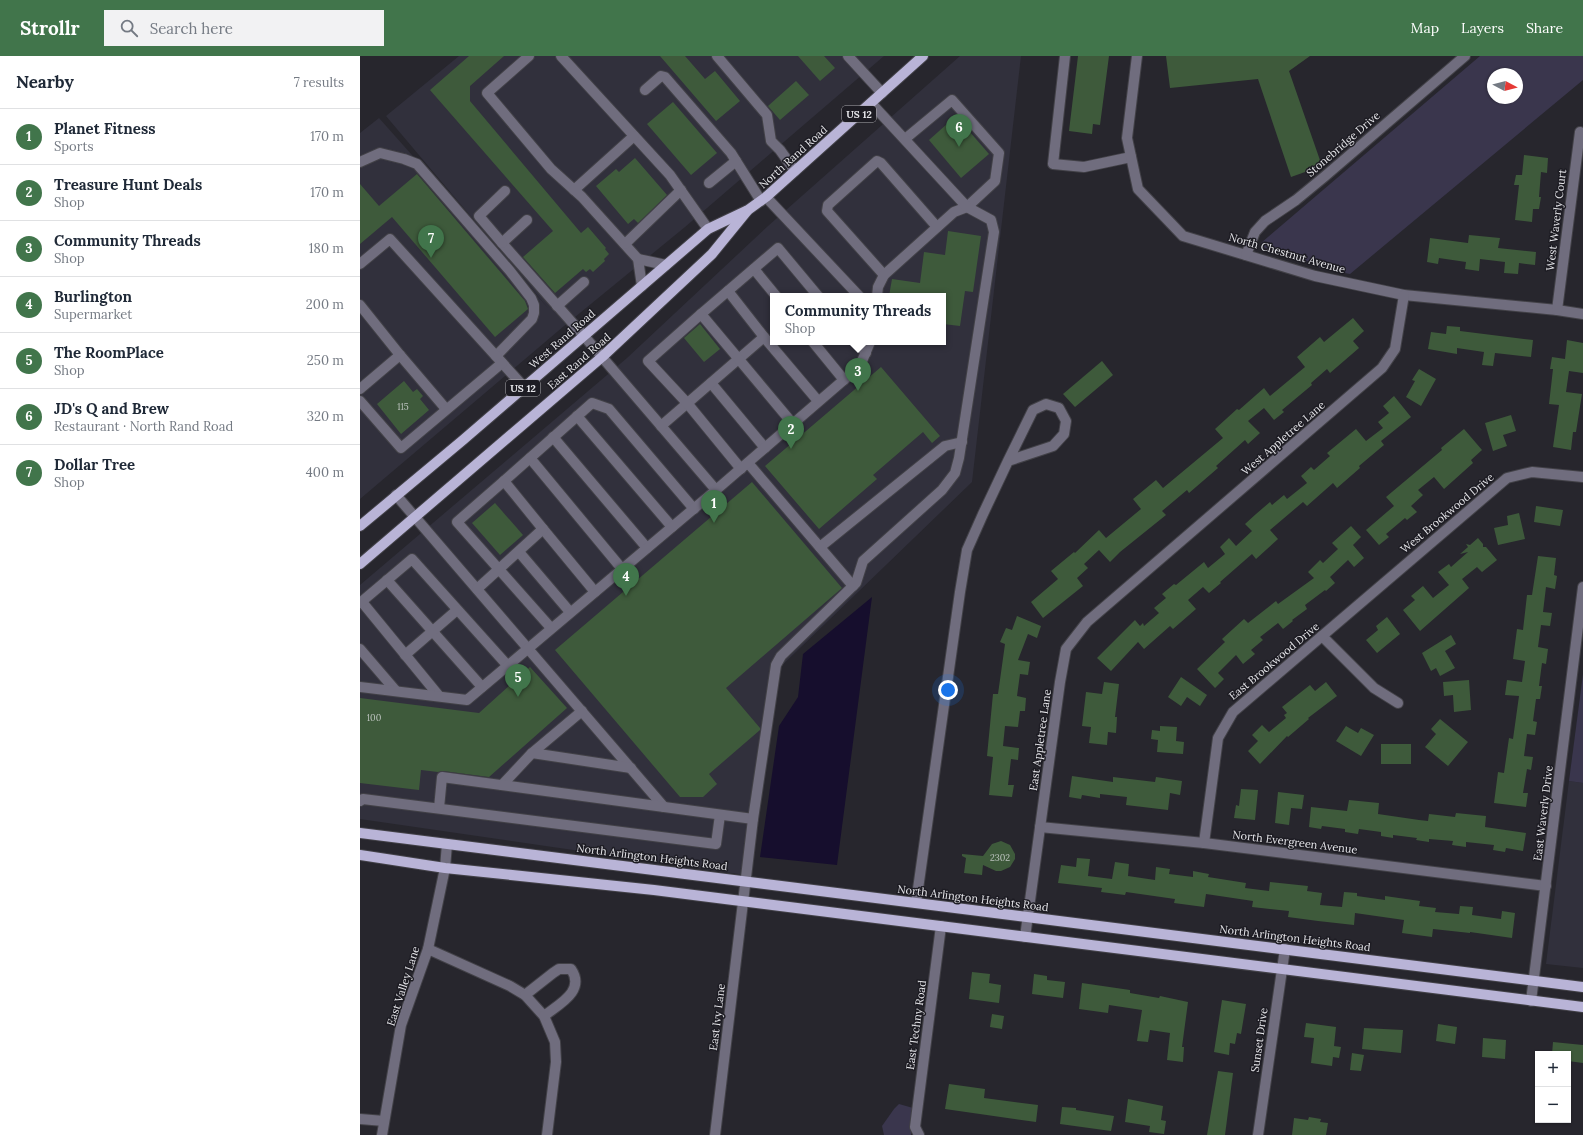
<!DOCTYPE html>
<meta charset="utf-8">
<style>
body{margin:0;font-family:Lora,serif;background:#f2f2f3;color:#1f2937}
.controls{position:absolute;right:12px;bottom:12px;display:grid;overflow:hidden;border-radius:0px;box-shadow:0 1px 3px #0004}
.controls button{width:36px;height:36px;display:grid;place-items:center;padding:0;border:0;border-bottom:1px solid #e0e1e3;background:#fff;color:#1f2937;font:20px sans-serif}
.compass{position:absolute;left:1127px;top:12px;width:36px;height:36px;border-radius:50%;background:#fff;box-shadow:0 1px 3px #0004;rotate:97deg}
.you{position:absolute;left:588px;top:634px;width:14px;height:14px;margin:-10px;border:3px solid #fff;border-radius:50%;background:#1a73e8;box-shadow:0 0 0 6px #1a73e833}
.badge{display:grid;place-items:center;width:26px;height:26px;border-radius:50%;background:#41754b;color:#fff;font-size:13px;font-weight:700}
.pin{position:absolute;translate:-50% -33px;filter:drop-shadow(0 1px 2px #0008)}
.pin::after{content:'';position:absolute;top:21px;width:14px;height:12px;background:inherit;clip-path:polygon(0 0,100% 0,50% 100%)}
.popup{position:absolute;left:410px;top:237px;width:176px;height:52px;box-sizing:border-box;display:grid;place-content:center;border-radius:0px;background:#fff;filter:drop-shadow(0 1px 3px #0005);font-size:13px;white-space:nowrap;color:#747a83}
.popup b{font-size:15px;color:#1f2937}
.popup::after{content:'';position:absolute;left:50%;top:100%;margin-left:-8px;border:8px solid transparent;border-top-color:#fff}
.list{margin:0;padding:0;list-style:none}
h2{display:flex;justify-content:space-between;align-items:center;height:52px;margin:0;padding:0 16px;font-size:17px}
h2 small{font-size:13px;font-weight:400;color:#747a83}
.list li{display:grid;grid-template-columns:26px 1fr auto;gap:12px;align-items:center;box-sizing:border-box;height:56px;padding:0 16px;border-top:1px solid #e0e1e3}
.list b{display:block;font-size:15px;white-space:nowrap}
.list p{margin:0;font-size:13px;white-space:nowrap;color:#747a83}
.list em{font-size:13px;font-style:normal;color:#747a83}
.icon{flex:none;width:22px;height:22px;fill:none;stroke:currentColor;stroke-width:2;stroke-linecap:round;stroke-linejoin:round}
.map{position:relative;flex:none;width:1223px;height:1079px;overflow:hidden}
header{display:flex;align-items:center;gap:24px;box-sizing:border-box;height:56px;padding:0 20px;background:#41754b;color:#fff}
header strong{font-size:19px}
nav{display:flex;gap:22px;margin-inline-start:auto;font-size:14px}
.search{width:280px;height:36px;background:#f2f2f3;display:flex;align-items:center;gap:10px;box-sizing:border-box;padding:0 14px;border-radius:0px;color:#747a83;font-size:15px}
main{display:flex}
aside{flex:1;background:#fff}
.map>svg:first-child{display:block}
</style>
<header>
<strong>Strollr</strong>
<div class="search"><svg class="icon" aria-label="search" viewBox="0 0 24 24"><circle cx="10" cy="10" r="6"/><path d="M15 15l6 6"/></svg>Search here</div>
<nav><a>Map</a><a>Layers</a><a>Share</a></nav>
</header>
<main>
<aside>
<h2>Nearby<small>7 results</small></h2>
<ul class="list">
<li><span class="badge">1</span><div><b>Planet Fitness</b><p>Sports</p></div><em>170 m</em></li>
<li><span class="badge">2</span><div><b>Treasure Hunt Deals</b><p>Shop</p></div><em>170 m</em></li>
<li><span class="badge">3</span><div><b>Community Threads</b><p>Shop</p></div><em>180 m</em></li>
<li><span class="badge">4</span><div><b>Burlington</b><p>Supermarket</p></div><em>200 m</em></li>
<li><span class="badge">5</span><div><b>The RoomPlace</b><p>Shop</p></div><em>250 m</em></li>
<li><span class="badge">6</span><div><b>JD's Q and Brew</b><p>Restaurant · North Rand Road</p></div><em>320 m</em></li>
<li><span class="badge">7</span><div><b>Dollar Tree</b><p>Shop</p></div><em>400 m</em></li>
</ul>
</aside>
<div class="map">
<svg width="1223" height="1079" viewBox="0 0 1223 1079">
<rect width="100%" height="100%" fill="#27262d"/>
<g fill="#31303c" fill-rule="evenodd">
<polygon points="99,0 524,0 325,171 204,270 0,443 0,77 19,62 188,252 26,60"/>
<path d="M 600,0 L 661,0 L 612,426 L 412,619 L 385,819 L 0,763 L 0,529 L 267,302 L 408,170 ZM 413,240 L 583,240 L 583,286 L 413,286 Z"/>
<polygon points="1209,725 1223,727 1223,912 1186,908"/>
</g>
<g fill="#3a364d" fill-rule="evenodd">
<path d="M 1120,0 L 1223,0 L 1223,24 L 990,218 L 964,213 L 905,192 L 901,187 ZM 1133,18 L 1157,18 L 1157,42 L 1133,42 Z"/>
<polygon points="1223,618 1223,727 1209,725"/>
<polygon points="539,1048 553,1052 551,1079 524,1079 522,1070 534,1053"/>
</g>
<polygon fill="#160e2d" points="512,541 477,809 400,801 419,670 438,641 443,598"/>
<g fill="#3e5a3b">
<polygon points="109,0 144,0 110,30 110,45 221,177 228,171 246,192 245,193 249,198 244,203 245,205 233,216 230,213 226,216 223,213 195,237 163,201 193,175 70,34"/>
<polygon points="300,0 325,0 345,23 355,15 380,45 356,65"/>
<polygon points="438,0 464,0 475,12 460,25"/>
<polygon points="718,0 749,0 740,69 733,68 732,78 709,75"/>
<polygon points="806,0 950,0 929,15 962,110 931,121 898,23 810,32"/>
<polygon points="436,25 449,39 420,64 408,50"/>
<polygon points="313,46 357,97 331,119 287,68"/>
<polygon points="596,60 629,98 601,122 569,84"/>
<polygon points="1164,99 1188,102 1187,117 1181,116 1179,141 1181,141 1179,153 1173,153 1172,166 1155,164 1159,129 1154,129 1156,119 1162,119"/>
<polygon points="275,102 307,139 278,167 274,163 268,168 236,130 256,113 259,116"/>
<polygon points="57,118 165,245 168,253 135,281 32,161 0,188 0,128 19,150"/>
<polygon points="588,175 621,180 613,236 605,235 600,270 583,268 583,240 529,240 532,223 560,227 564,196 585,199"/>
<polygon points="1109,179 1140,182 1138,192 1176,196 1175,209 1159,207 1158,218 1144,217 1145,206 1120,203 1119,215 1105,213 1106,206 1079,202 1078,208 1067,206 1070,182 1108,187"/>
<polygon points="993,262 1004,275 993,285 999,292 970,317 967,313 951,327 952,329 922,354 924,356 914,364 904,352 888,365 900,377 888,388 885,384 856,410 858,412 829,437 827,434 802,455 806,459 760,496 750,506 739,494 724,508 728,512 717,522 723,530 683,562 671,546 698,523 691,515 714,496 715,497 739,474 746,482 781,453 773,443 796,424 803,432 863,382 855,373 877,353 879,354 904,332 910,340 945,311 937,301 960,281 964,286"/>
<polygon points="340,268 360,293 344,306 324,282"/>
<polygon points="1087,270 1100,271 1100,275 1173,284 1171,301 1135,297 1133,310 1122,309 1124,296 1097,292 1097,298 1068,293 1071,276 1086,278"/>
<polygon points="1207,284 1223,287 1223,317 1209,315 1206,336 1222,338 1216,376 1213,376 1211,394 1193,391 1199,349 1189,348 1193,313 1190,313 1192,301 1205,303"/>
<polygon points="742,305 753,319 715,351 703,338"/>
<polygon points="521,311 580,380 572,387 563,376 513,419 517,423 459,473 405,410"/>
<polygon points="1059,313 1076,323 1061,350 1046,341 1055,325 1052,324"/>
<polygon points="44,325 53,336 57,333 63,340 60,343 69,354 41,378 17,348"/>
<polygon points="1034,340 1051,361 1021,385 1024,389 999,410 1000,412 977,432 973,427 947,450 943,446 910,474 918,483 896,503 892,498 860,526 861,527 849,537 843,531 828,544 836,553 813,573 810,570 784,593 778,586 751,615 737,602 775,564 780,570 783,567 784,570 799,557 794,552 806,542 802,538 814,528 816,529 844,506 848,512 865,498 860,491 869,482 876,490 892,475 885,468 896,458 910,446 912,449 924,439 927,443 947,427 941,420 951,411 954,414 970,400 967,397 996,373 1006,385 1023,372 1018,366 1029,357 1023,350"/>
<polygon points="1151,359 1156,375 1143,379 1147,390 1133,395 1125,367"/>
<polygon points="1104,373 1122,394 1111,404 1113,407 1084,433 1074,421 1058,434 1063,439 1051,450 1057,456 1047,464 1045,462 1026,478 1029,481 1019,489 1006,474 1034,450 1026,441 1082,394 1081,392"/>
<polygon points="392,426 482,532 366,632 400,672 400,674 349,718 357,728 343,741 320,741 195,594"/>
<polygon points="135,447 163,479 140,499 112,467"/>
<polygon points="1176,450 1203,454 1200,470 1174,466"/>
<polygon points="1159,457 1165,483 1138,489 1134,472 1148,469 1147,460"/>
<polygon points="991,470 1001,481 993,489 1004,502 994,511 988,504 970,521 975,527 966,535 965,534 945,549 947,553 932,564 933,565 923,573 918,567 900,581 903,584 891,594 895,598 883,608 876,599 858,617 864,623 855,632 837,613 865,586 862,583 884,563 888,567 916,545 918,548 954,522 948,516 960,504 963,507 978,493 972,487"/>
<polygon points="1118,482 1123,488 1123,491 1126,491 1137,504 1122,516 1117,511 1102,523 1109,532 1060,575 1043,554 1055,544 1051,540 1063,530 1073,542 1089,529 1078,516 1089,508 1091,511 1108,496 1100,498 1108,491 1106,488 1110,489"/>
<polygon points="1178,500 1196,502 1194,519 1197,520 1195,533 1186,531 1183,556 1192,557 1190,570 1181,569 1178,591 1188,593 1186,608 1182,607 1179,630 1182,630 1180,643 1176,643 1173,665 1177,666 1175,679 1167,678 1164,700 1173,701 1171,714 1167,713 1163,737 1168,737 1166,751 1134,747 1138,716 1144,717 1149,682 1153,683 1159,640 1145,639 1147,624 1162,626 1165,605 1153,603 1157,573 1163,574 1167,539 1172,539"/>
<polygon points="657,560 681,570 677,582 668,578 658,604 670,606 668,619 660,618 657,640 666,642 665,655 660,655 658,671 645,670 643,690 659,692 658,704 651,703 648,729 654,729 652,741 629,739 633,701 627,700 633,638 638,638 645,588 640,586 646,572 652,574"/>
<polygon points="1027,561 1040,578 1017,597 1006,584 1018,574 1016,570"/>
<polygon points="1091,579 1096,588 1085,595 1095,612 1080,620 1076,612 1071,615 1062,597"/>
<polygon points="170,611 207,652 129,721 83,715 78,716 61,714 59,734 0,727 0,642 119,657"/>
<polygon points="821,621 847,639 840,650 827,641 821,650 808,641"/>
<polygon points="1109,624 1111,654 1094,656 1093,639 1084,640 1083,626"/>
<polygon points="744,626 759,628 755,661 757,661 756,677 748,676 747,689 729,687 731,671 722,670 726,636 742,638"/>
<polygon points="966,626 977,640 948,662 949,663 928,681 927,680 900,708 888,695 898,685 892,679 902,669 909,676 926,662 924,659 927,657 922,651 950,629 955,635"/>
<polygon points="1080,663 1108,686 1088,710 1065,691 1076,678 1071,673"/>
<polygon points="800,670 817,671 816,685 824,686 823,698 797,696 798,684 791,683 792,674 800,675"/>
<polygon points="986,670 998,677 1001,672 1014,679 1001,700 976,685"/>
<rect x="1021" y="688" width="30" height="20"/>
<polygon points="712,720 753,726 753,721 795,726 796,721 822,725 820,739 810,737 808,754 766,749 767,741 740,738 740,742 722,739 721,743 709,741"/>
<polygon points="881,733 898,734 895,764 874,762 876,749 879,750"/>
<polygon points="918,736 944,739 942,753 931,752 929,769 915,767"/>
<polygon points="989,744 1019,747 1018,758 1059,764 1068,765 1069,758 1095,761 1096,757 1126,760 1125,771 1166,777 1163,795 1146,792 1145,796 1133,794 1134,789 1106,786 1106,791 1092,789 1093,785 1069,783 1069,786 1056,784 1057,782 1033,779 1033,782 1021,780 1021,776 999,773 998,778 985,776 985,773 962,770 961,773 949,771 951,751 987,755"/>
<polygon points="641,785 650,789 655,798 655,803 650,811 641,815 636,815 623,809 622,819 604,817 606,802 602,800 602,798 623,800 632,788"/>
<polygon points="717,802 730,803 728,820 752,823 755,806 769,808 768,820 795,824 796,811 810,813 809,818 833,821 833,815 849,818 848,821 886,827 885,832 909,835 910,826 948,830 947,835 962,837 960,849 982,851 984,836 997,837 997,840 1025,844 1025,840 1060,845 1059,850 1076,852 1075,856 1099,858 1100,850 1113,851 1112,859 1141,863 1142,855 1155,857 1152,882 1110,876 1110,877 1073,873 1072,881 1042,877 1044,864 995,857 994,869 958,865 928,861 929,855 892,851 893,845 846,838 844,851 814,847 815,843 766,836 765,839 741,836 742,832 698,827 701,809 716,811"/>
<polygon points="612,916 630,918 629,927 641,929 639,947 609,943"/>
<polygon points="674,918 687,920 687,924 705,926 703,942 672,938"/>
<polygon points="722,927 770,934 770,937 799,942 800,940 828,946 822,991 824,991 823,1006 807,1004 810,977 790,974 788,986 777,985 782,954 749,949 748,957 719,953"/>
<polygon points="862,944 886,948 881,978 877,977 875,988 870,987 869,999 854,996"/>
<polygon points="632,958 644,960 642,973 630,971"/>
<polygon points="946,967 976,971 974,990 981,991 979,1002 973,1001 972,1010 951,1007 954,982 944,981"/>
<polygon points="1078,968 1097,971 1095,988 1076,985"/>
<polygon points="1004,972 1043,974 1041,997 1002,993"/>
<polygon points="1123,982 1146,984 1145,1003 1122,1001"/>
<polygon points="1193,986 1223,989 1223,1007 1208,1005 1208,998 1192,998"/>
<polygon points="992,997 1004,999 1001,1015 990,1014"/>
<polygon points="858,1015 873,1017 865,1079 847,1079"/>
<polygon points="589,1028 625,1033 624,1042 678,1049 676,1066 585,1053"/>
<polygon points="768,1043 803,1050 801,1064 806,1065 804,1078 789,1076 790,1070 765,1066"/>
<polygon points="702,1051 716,1052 716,1054 754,1060 751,1075 700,1068"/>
<polygon points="949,1061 961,1063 960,1066 968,1067 966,1079 932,1079 934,1062 948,1064"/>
</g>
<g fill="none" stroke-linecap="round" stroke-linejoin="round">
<g stroke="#424147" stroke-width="12">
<g id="minor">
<polyline points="169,0 127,37 191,113 222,141 278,203 282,230"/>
<polyline points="201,0 310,119 348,173"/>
<polyline points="357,0 407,59 411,85 420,94 435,115"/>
<polyline points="488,0 522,37"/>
<polyline points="705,0 693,108 724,111 771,101"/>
<polyline points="777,0 767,82 778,133 823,180 955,220 1044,239 1197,254 1223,258"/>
<polyline points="285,34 301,20 305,21 371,97 401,145"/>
<polyline points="0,106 20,97 44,103 57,108 150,215 171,242 174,249 174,257 172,263 136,300"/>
<polyline points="349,127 376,105"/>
<polyline points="214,134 274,80"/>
<polyline points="406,141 499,240"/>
<polyline points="167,164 142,187 224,280 356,434"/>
<polyline points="142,187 119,160 145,135"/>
<polyline points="265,188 321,134"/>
<polyline points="886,199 895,176 905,165 936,144 964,121 1105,0"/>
<polyline points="278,203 306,209"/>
<polyline points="0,208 30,183 164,331"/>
<polyline points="394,213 416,240"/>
<polyline points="524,219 467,155 468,149 517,105 521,107 577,171"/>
<polyline points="368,235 404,281"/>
<polyline points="517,240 518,231 524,219 594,156 607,151 635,125 639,97 592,44 545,83"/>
<polyline points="0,249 40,299 86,353"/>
<polyline points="197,250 224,226"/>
<polyline points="1197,254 1220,76"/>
<polyline points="341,258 418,192 458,240"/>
<polyline points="453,286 484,324"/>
<polyline points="497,286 506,297"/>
<polyline points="351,327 405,392"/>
<polyline points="0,333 40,299"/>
<polyline points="0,345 41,392 142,307"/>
<polyline points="217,360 312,471"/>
<polyline points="301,370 404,281 458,345"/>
<polyline points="193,381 287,492"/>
<polyline points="170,402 262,513"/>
<polyline points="388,407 493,530"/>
<polyline points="381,413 327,347 288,305 341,258 433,368"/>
<polyline points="144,425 232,347 249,353 334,453"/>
<polyline points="36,439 304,751"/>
<polyline points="183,473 235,536"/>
<polyline points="460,491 585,390 602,386"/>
<polyline points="159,496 210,556"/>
<polyline points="27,524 122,631"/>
<path d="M 117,533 C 139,513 161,493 183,473 L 144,425 L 97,466 L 191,572"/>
<polyline points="2,546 79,640"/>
<polyline points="0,547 52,503 147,609"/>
<polyline points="962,580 1014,632 1038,647"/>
<polyline points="0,593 36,635"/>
<polyline points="45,599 97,554"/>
<polyline points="0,631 107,644 356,434 500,310 510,286"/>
<polyline points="172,697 222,655"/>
<polyline points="142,729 172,697 271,712"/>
<polyline points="0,745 3,743 356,788 360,759"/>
<polyline points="79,752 82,721 393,763"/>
<polyline points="680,771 844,787 1186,830"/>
<polyline points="844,787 858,682 873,656 1147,422 1172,416 1223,421"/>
<polyline points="556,847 600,536 607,494 623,458 648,405 673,354 686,348 699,352 706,365 704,378 693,390 648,405"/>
<polyline points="665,881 700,626 706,593 727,566 1022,312 1035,293 1044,239"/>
<polyline points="68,893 150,930 165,939 184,960 195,986 196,1006 187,1079"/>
<path d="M 165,939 L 193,917 L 199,913 L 211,913 C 226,935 199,948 184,960"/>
<polyline points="1171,945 1223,531"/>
<polyline points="0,1063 24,1065"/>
<polyline points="22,1079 41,969 68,893 85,812 87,788"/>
<polyline points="355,1079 393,763 416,609 421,600 496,527 503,505 582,434 595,417 599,402 634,176 631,164 607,151 511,47"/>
<polyline points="559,1079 555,1071 581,870"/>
<polyline points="898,1079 925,893"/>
</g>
</g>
<g stroke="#424147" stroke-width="12">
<g id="major">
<polyline points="0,470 103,384 348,173 388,154 406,141 563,0"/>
<polyline points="0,508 242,301 352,198 387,155"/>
<polyline points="0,777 1223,931"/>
<polyline points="0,799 85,812 294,834 1223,951"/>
</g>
</g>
<use href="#minor" stroke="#706d7e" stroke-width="10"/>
<use href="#major" stroke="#b9b4d7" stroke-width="10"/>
</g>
<g text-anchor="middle" stroke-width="3" stroke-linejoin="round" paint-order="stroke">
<g font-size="9" fill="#bcc3be">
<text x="43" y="354">115</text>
<text x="14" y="665">100</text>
<text x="640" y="805">2302</text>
</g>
<g fill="#1d1c23" stroke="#aaa9ae" stroke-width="1">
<rect x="482" y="50" width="34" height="16" rx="3"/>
<rect x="146" y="324" width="34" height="16" rx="3"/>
</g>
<g font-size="10" font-weight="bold" fill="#e6e6ea">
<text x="499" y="62">US 12</text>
<text x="163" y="336">US 12</text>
</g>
<g font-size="11" fill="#e6e6ea" stroke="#1d1c23">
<text transform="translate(983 88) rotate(-41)" y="4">Stonebridge Drive</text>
<text transform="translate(433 101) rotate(-42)" y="4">North Rand Road</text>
<text transform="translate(1196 164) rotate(-83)" y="4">West Waverly Court</text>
<text transform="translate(927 197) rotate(16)" y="4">North Chestnut Avenue</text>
<text transform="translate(202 283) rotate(-41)" y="4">West Rand Road</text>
<text transform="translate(219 305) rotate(-41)" y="4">East Rand Road</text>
<text transform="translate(923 382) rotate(-41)" y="4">West Appletree Lane</text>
<text transform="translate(1087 457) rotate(-40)" y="4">West Brookwood Drive</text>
<text transform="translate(914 605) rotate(-40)" y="4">East Brookwood Drive</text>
<text transform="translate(680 684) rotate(-82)" y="4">East Appletree Lane</text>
<text transform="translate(1183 757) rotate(-83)" y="4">East Waverly Drive</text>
<text transform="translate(935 786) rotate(7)" y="4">North Evergreen Avenue</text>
<text transform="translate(292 801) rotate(7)" y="4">North Arlington Heights Road</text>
<text transform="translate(613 842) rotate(7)" y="4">North Arlington Heights Road</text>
<text transform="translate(935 882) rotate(7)" y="4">North Arlington Heights Road</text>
<text transform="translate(43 930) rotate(-72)" y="4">East Valley Lane</text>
<text transform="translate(357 961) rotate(-83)" y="4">East Ivy Lane</text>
<text transform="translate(556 969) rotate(-82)" y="4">East Techny Road</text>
<text transform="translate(899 984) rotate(-82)" y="4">Sunset Drive</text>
</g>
</g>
</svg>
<div class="controls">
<button>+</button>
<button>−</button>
</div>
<svg class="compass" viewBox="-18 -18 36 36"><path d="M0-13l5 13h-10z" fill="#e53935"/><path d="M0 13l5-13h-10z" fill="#747a83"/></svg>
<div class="you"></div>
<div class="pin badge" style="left:354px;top:467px">1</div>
<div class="pin badge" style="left:431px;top:393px">2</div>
<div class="pin badge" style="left:498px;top:335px">3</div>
<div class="popup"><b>Community Threads</b>Shop</div>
<div class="pin badge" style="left:266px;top:540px">4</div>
<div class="pin badge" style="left:158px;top:641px">5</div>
<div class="pin badge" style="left:599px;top:91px">6</div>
<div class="pin badge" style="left:71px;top:202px">7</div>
</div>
</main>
